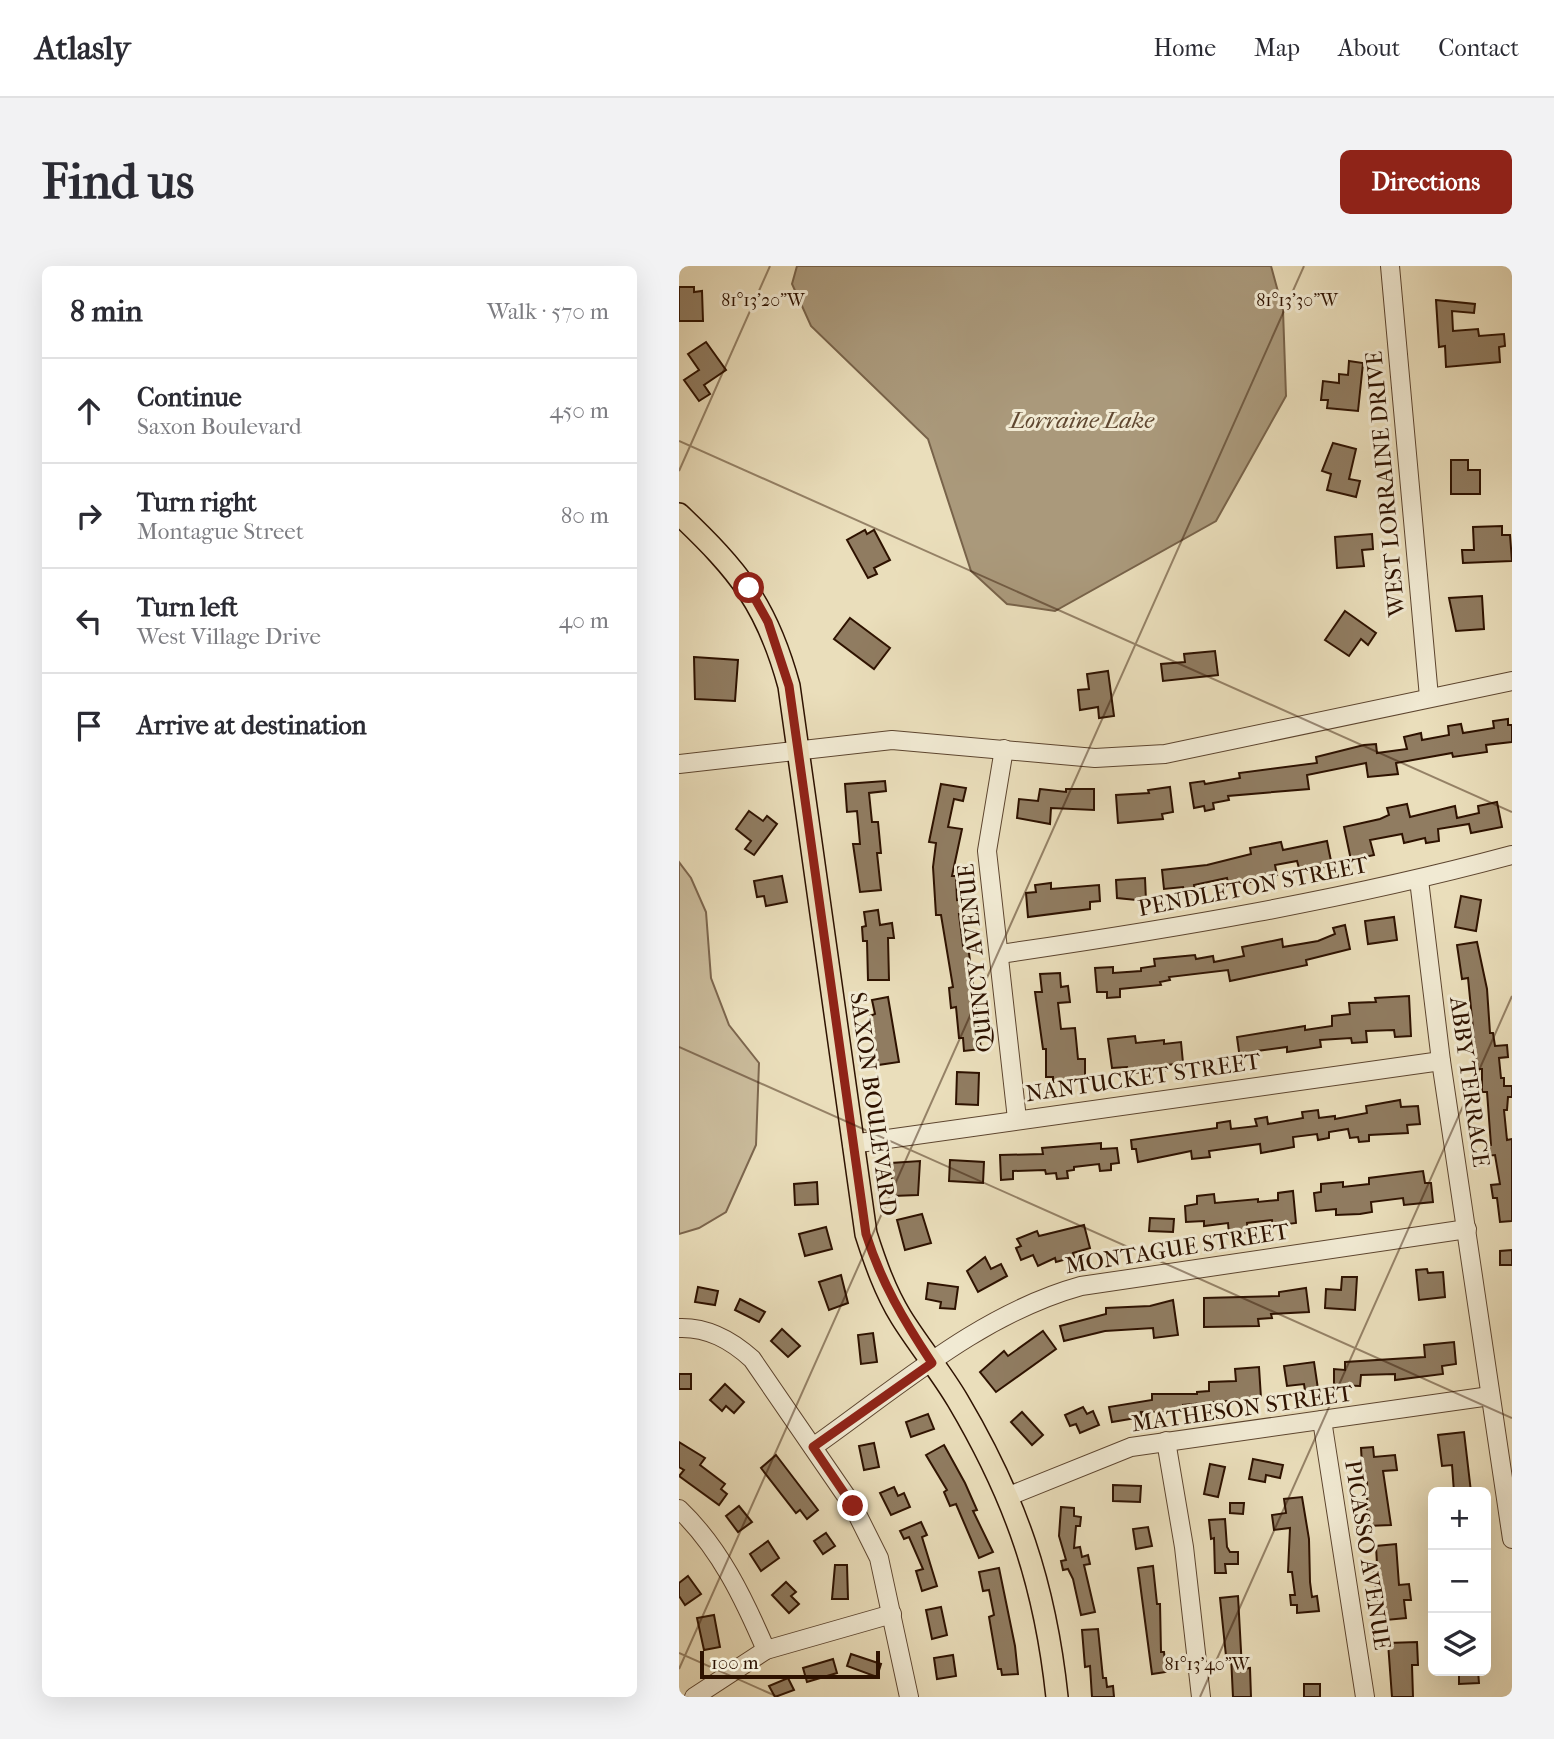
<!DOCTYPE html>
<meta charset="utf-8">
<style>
body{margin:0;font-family:"IM FELL French Canon",serif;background:#f2f2f3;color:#2b2b33}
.controls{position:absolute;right:21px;bottom:21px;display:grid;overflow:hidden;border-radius:10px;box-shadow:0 7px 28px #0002}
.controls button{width:63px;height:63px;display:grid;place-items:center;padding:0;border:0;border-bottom:2px solid #e1e1e2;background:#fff;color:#2b2b33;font:35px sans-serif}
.scale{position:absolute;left:21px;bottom:18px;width:180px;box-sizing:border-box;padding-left:7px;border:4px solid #2e1200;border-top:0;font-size:19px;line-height:24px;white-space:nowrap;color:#2e1200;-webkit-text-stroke:5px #f1ead3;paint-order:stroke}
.stop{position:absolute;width:21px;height:21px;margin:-16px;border:5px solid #8f2418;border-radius:50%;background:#fff}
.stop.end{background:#8f2418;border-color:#fff;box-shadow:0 2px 7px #0008}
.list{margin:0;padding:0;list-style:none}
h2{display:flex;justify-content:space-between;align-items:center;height:91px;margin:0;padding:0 28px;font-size:30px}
h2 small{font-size:23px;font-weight:400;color:#7c7c81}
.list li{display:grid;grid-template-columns:46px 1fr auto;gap:21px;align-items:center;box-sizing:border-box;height:105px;padding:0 28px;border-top:2px solid #e1e1e2}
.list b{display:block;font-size:26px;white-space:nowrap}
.list p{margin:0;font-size:23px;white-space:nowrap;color:#7c7c81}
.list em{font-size:23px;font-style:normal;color:#7c7c81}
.icon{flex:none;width:38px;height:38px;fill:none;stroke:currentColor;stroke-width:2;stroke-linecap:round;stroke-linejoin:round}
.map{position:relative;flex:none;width:833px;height:1431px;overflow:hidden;border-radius:10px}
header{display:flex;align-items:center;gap:42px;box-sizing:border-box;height:98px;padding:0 35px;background:#fff;border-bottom:2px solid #e1e1e2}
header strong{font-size:33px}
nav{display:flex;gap:38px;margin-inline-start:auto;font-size:24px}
.intro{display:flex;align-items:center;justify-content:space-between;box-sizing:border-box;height:168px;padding:0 42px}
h1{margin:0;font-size:49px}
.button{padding:18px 32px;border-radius:10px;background:#8f2418;color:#fff;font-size:24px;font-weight:700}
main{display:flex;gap:42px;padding:0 42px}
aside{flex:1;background:#fff;border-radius:10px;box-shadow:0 7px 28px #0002}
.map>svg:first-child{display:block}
</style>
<header>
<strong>Atlasly</strong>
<nav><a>Home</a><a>Map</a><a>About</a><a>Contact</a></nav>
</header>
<div class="intro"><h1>Find us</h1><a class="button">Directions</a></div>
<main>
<aside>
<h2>8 min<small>Walk · 570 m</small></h2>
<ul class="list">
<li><svg class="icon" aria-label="ahead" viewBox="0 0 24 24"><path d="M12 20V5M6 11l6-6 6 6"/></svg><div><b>Continue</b><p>Saxon Boulevard</p></div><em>450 m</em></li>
<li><svg class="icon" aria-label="right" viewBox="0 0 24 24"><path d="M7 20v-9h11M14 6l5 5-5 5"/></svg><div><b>Turn right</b><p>Montague Street</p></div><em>80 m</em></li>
<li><svg class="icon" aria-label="left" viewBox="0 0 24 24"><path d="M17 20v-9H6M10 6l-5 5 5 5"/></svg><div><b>Turn left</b><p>West Village Drive</p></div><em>40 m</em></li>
<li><svg class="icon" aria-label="arrive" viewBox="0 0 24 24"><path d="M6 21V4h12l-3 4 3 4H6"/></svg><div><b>Arrive at destination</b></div></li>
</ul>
</aside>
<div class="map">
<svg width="833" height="1431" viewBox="0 0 833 1431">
<rect width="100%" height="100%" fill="#eadebb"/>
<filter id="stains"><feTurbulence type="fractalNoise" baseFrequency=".00286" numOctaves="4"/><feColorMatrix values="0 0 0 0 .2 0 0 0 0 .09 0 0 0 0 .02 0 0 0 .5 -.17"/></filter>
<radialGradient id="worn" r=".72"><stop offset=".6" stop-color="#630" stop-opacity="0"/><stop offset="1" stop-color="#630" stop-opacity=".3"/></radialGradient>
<polygon fill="#cabb9b" stroke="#7c664e" stroke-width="2" points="0,596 12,612 27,646 32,712 50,759 80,797 77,879 47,946 20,962 0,968"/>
<polygon fill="#aa997b" stroke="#78634a" stroke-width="2" points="118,0 592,0 604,44 607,130 537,255 376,345 328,338 292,305 249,173 132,60 113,18"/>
<g fill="#907c61" stroke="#2e1200" stroke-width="2">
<polygon points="0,21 15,21 15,26 23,25 24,55 0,55"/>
<polygon points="757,34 796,38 795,47 773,45 774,65 799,63 800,70 825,68 826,80 820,81 821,96 767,101 766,80 760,81"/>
<polygon points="27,76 47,104 25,119 31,128 20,135 5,114 20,104 9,88"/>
<polygon points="670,95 684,97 679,145 648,142 649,134 642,134 644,115 660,117 660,108 669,109"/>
<polygon points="654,177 677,183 670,213 681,215 677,231 648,224 652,208 643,205"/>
<polygon points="772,194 789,194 789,204 801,204 801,228 772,228"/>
<polygon points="823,260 823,269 831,269 833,295 784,297 783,284 795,284 794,261"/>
<polygon points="186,264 188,268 195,264 211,294 195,302 198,308 189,312 168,274"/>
<polygon points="693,268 694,283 683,284 685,300 658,302 656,271"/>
<polygon points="803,330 805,363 777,365 770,332"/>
<polygon points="666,345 697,367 689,379 682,373 670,390 646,374"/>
<polygon points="171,352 211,382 195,403 155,373"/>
<polygon points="536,385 539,409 484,415 482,398 506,396 505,388"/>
<polygon points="15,391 59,394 56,435 16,433"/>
<polygon points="429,405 435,450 420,452 419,441 401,444 399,424 410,423 408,408"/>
<polygon points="829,453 829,459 833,459 833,476 807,479 808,486 774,491 773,487 717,497 719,508 689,511 687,497 628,509 630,523 549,530 550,534 534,537 535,543 526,545 525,540 515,542 511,517 525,515 526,518 561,512 560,507 638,497 637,491 685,479 697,478 698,487 728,483 725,471 742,467 743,474 770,469 769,460 782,458 784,467 815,462 814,455"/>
<polygon points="206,515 207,525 190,527 193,556 199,556 202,587 198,587 202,624 181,626 174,578 181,578 178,545 168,546 166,518"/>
<polygon points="262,518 287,522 284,535 275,533 269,561 283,563 273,610 277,610 278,634 284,633 284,648 280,648 284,680 289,679 302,783 285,785 284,772 280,772 277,741 272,742 270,722 274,721 262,649 257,649 254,601 257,577 250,576"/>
<polygon points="491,521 494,546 483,548 484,553 439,557 437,529 470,527 469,524"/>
<polygon points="361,523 387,526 387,523 415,523 415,544 372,542 371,558 338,552 340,533 359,535"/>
<polygon points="818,536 823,561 792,567 790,558 759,563 760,575 747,577 746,572 725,577 723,568 691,574 695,589 672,594 665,561 701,553 710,549 708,542 728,538 731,551 776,540 778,552 800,547 799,540"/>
<polygon points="70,545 84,555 88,550 98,558 75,589 66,583 72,575 57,563"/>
<polygon points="648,575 653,600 641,602 641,598 620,602 618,595 596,599 598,609 564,618 550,621 548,612 515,619 516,627 505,629 504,621 485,623 483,604 528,599 572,588 571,582 602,576 604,584"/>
<polygon points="103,610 108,636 87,640 85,630 78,631 75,615"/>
<polygon points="466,612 467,635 438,632 437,614"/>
<polygon points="372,617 372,623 420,619 421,635 411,636 411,643 349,651 347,627 357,626 356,619"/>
<polygon points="782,630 802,634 797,665 776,661"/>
<polygon points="199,644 201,659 213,657 215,672 209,672 210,714 189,714 188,675 184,675 183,661 187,660 185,646"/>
<polygon points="715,651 718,674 689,678 686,655"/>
<polygon points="666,659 671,683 627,694 628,699 551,715 549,704 490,711 491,714 481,716 482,719 441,723 441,731 428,732 428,726 418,726 416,702 434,701 434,707 462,705 462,702 476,700 475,693 516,689 517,693 534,690 535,696 565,690 563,681 603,673 604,681 639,675 656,668 654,662"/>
<polygon points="798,676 808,723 811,767 814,767 816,780 828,779 829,791 820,792 822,812 825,812 825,820 833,820 833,831 829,831 828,844 825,844 828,874 833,873 833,955 821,956 818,932 814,932 812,919 821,918 816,889 808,890 807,880 812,879 808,826 803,826 803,803 798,803 789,712 783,713 778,679"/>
<polygon points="381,707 382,721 389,720 391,736 379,737 382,763 396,762 399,793 406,793 406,816 374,816 374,811 367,811 367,783 364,783 356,726 363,726 361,708"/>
<polygon points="730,730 732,770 716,771 715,764 687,765 688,776 673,777 672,772 641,774 642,781 608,786 608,781 578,785 578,791 561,793 558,771 626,760 626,764 653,760 653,750 671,748 670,737 697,736 696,732"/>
<polygon points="209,731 220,796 199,799 191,750 196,748 193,734"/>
<polygon points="456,770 457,777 485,774 485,778 502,776 504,797 489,799 489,804 472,806 448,807 448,801 433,802 429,773"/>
<polygon points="278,806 300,807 299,839 277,838"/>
<polygon points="721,834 722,841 739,840 741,858 728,859 729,867 690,869 690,875 680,876 679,871 671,872 669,863 650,866 650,872 639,874 638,868 614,871 615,881 582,887 581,878 530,885 531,891 513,893 512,885 459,896 457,883 453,883 452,874 538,862 538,857 551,855 552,863 578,860 576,853 588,851 589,858 624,852 623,846 639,844 640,852 656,850 656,853 688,847 687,840"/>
<polygon points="422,877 422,883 438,882 440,897 432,898 432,904 421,905 420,898 395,901 395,904 388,905 389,912 378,913 377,907 367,908 366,904 334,905 334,913 322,914 321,889 364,888 363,882"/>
<polygon points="271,894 305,896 304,917 270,915"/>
<polygon points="241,895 239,929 214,930 212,897"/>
<polygon points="744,905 746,917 752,917 754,936 725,939 724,932 692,936 693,946 681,948 657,949 657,943 637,945 635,927 642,926 642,918 664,916 664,921 690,918 690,912"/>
<polygon points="138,916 139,938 116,939 115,918"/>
<polygon points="614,925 617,957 594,960 593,954 568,957 569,967 550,968 549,957 525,960 525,955 507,956 506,940 518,938 518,930 535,928 536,937 579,933 579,936 599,934 599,927"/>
<polygon points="243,948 252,977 226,984 218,954"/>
<polygon points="471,952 495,953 494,966 470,965"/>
<polygon points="405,959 411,982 394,987 395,991 377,996 376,992 359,1000 354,989 342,994 337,982 342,980 338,973 358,965 360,970"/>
<polygon points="147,961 153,983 126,990 120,968"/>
<polygon points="833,984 833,999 821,999 821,985"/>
<polygon points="306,991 312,1003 322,998 328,1010 299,1026 288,1005"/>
<polygon points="748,1003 749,1007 764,1006 766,1031 740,1034 737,1004"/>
<polygon points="162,1009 169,1037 150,1044 140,1016"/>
<polygon points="663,1011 678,1011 676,1044 646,1042 647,1023 662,1024"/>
<polygon points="249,1017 279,1021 276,1043 261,1042 262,1036 247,1033"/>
<polygon points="19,1021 39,1025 36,1039 16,1036"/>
<polygon points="627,1022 630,1046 592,1048 593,1052 579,1053 580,1060 525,1061 525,1032 600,1030 600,1026"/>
<polygon points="61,1033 86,1046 80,1056 56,1044"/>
<polygon points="494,1034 499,1069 475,1072 474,1062 426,1065 385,1075 381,1060 427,1048 427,1042 471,1040"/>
<polygon points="103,1063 121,1080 109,1091 92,1075"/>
<polygon points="364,1065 377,1083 317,1126 301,1106 325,1085 329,1090"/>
<polygon points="194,1067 198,1096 182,1098 179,1069"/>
<polygon points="775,1076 777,1098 763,1100 764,1108 716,1114 716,1108 682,1109 681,1120 655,1119 655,1103 666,1104 666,1096 746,1091 745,1079"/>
<polygon points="635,1096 639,1123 626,1125 625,1118 608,1120 605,1100"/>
<polygon points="580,1101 582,1132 504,1139 504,1146 462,1146 463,1151 433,1156 430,1141 473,1134 473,1128 518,1128 518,1126 530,1125 530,1116 557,1115 556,1103"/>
<rect x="0" y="1108" width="12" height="15"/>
<polygon points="46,1118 65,1136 55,1147 47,1140 43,1145 31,1134"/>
<polygon points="404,1141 408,1148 414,1145 420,1159 401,1167 397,1158 391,1160 386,1149"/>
<polygon points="343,1146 364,1169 353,1179 332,1156"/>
<polygon points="249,1148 255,1163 232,1171 227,1156"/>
<polygon points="785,1166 792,1226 775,1226 773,1199 763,1200 759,1169"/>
<polygon points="0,1176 26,1192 21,1199 46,1218 42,1223 48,1228 40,1239 0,1210 5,1204 0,1201"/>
<polygon points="195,1177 200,1201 185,1204 180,1180"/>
<polygon points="265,1179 286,1217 298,1244 294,1245 314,1286 300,1292 277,1238 271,1240 265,1226 268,1224 247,1189"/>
<polygon points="694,1181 695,1191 716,1189 718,1204 704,1205 712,1259 688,1260 688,1216 684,1216 682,1182"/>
<polygon points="97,1189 139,1244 128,1253 121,1244 117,1247 82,1202"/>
<polygon points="574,1193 604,1199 601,1212 587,1209 586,1216 570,1213"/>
<polygon points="531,1198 546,1201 539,1231 525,1228"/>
<polygon points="434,1219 462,1220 461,1236 434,1235"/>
<polygon points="215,1221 219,1230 225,1227 231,1241 212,1249 201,1227"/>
<polygon points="623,1231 630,1273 631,1316 633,1331 638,1330 640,1345 618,1347 618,1339 612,1339 611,1329 616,1329 613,1306 609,1306 611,1262 595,1264 593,1249 607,1247 605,1233"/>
<polygon points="551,1237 565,1237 564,1248 551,1247"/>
<polygon points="60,1240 73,1256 59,1266 47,1250"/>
<polygon points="382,1241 395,1242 395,1250 402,1251 401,1260 397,1260 395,1282 401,1281 403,1291 409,1289 411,1298 405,1299 416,1346 402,1349 394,1313 389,1303 384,1304 382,1295 387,1294 380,1270"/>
<polygon points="546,1253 548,1281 551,1286 559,1286 559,1298 546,1298 547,1307 536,1307 535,1272 532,1273 530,1254"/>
<polygon points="242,1256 248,1269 243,1271 258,1320 243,1325 237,1305 244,1303 230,1271 225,1273 221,1265"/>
<polygon points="469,1261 473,1280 457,1283 454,1263"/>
<polygon points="147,1267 156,1280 144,1288 135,1275"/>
<polygon points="89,1275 100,1292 82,1305 71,1288"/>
<polygon points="717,1278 720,1319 730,1318 732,1334 725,1334 727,1352 707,1354 704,1333 699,1334 693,1298 698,1298 697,1280"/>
<polygon points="156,1299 168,1299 169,1333 153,1333"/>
<polygon points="474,1300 478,1338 481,1338 482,1386 485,1386 487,1406 473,1408 459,1302"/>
<polygon points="320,1302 336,1380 339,1408 323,1409 322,1403 319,1403 310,1351 315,1349 310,1324 304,1325 300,1306"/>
<polygon points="9,1310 22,1328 6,1339 0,1330 0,1317"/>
<polygon points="107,1316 117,1326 112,1330 120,1338 110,1347 93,1329"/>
<polygon points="559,1330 563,1403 571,1402 572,1431 554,1431 552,1390 547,1390 541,1332"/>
<polygon points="262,1341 268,1369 253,1373 247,1344"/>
<polygon points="35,1349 41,1381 25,1384 18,1352"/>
<polygon points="419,1363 424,1412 427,1412 428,1421 434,1420 435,1431 413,1431 411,1400 406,1401 403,1364"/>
<polygon points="738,1376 739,1399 733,1399 734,1431 713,1431 709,1377"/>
<polygon points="172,1388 202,1398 198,1411 168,1400"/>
<polygon points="274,1389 277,1410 258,1413 255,1392"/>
<polygon points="154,1393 158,1407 128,1416 124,1402"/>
<polygon points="780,1405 799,1405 800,1417 780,1418"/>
<polygon points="109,1412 115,1424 96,1431 90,1420"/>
<rect x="625" y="1418" width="16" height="13"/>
</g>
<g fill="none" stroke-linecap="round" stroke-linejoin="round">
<g stroke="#5d452f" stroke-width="20">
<g id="minor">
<polyline points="711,0 750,431"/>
<polyline points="325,483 308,585 338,853"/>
<polyline points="0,498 213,474 416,492 486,488 833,415"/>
<polyline points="740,614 762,795 833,1273"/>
<path d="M 321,688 C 493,663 666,634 833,589"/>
<polyline points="173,878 762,795"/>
<path d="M 0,1062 C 29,1061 52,1074 73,1093 L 174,1240 L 200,1292 L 230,1431"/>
<polyline points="643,1154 686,1431"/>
<polyline points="487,1175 505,1281 522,1431"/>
<path d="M 134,1181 C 218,1122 301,1048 402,1020 L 788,963"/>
<polyline points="330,1230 452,1181 811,1130"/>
<path d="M 0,1243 C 41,1282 65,1333 87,1384"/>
<polyline points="15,1431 87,1384 213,1348"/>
</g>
</g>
<g stroke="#2e1200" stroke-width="24">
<path id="major" d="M 0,248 C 60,305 88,339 110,420 L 187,968 C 196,996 206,1025 222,1051 C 240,1080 262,1106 279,1135 C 337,1233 366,1318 378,1431"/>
</g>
<use href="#minor" stroke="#f1ead3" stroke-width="18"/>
<use href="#major" stroke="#eadebb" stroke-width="21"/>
</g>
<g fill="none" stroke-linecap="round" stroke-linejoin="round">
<path stroke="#8f2418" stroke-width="9" d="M 70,322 L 89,356 L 110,420 L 187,968 C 202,1016 225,1055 253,1097 L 134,1181 L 174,1240"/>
</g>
<path fill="none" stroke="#2e1200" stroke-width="2" stroke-opacity="0.45" d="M 0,175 L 833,546M 0,205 L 91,0M 0,781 L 833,1152M 0,1387 L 99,1431M 0,1403 L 625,0M 521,1431 L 833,730"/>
<g text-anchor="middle" stroke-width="6" stroke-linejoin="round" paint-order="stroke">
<g font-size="23" fill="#2e1200" stroke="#f1ead3">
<text transform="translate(706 218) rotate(-95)" y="8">WEST LORRAINE DRIVE</text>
<text transform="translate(574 620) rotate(-11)" y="8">PENDLETON STREET</text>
<text transform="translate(296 692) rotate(-96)" y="8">QUINCY AVENUE</text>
<text transform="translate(464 811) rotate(-8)" y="8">NANTUCKET STREET</text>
<text transform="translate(791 816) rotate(82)" y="8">ABBY TERRACE</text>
<text transform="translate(195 838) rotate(82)" y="8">SAXON BOULEVARD</text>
<text transform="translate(498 982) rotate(-9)" y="8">MONTAGUE STREET</text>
<text transform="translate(563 1142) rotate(-8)" y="8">MATHESON STREET</text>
<text transform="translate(689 1289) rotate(81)" y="8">PICASSO AVENUE</text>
</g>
<g font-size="24" font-style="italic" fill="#604831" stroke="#f1ead3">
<text x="403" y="162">Lorraine Lake</text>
</g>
</g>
<g font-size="18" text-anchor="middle" fill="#2e1200" stroke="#f1ead3" stroke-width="6" stroke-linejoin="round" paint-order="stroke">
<text x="618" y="40">81°13'30"W</text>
<text x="84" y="40">81°13'20"W</text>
<text x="528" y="1404">81°13'40"W</text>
</g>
<rect width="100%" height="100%" filter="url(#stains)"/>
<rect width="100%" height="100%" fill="url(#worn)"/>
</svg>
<div class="controls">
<button>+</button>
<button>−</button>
<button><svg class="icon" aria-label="layers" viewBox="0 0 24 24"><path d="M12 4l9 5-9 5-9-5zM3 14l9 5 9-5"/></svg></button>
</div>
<div class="scale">100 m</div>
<div class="stop" style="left:70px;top:322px"></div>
<div class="stop end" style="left:174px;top:1240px"></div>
</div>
</main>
